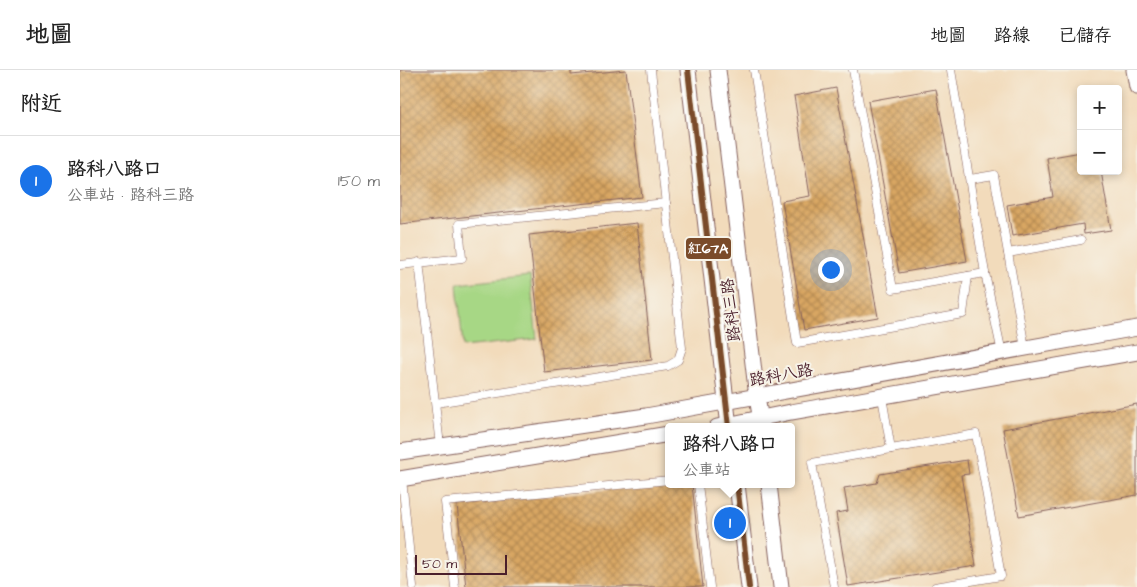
<!DOCTYPE html>
<html lang="zh-TW">
<meta charset="utf-8">
<style>
body{margin:0;font-family:"Architects Daughter","LXGW WenKai TC",sans-serif;background:#f6f6f6;color:#222}
.controls{position:absolute;right:15px;top:15px;display:grid;overflow:hidden;border-radius:5px;box-shadow:0 2px 8px #0003}
.controls button{width:45px;height:45px;display:grid;place-items:center;padding:0;border:0;border-bottom:1px solid #e0e0e0;background:#fff;color:#222;font:25px sans-serif}
.scale{position:absolute;left:15px;bottom:12px;width:92px;box-sizing:border-box;padding-left:5px;border:2px solid #4a1f2b;border-top:0;font-size:14px;line-height:18px;white-space:nowrap;color:#4a1f2b;-webkit-text-stroke:4px #f7f3e8;paint-order:stroke}
.you{position:absolute;left:430px;top:199px;width:18px;height:18px;margin:-12px;border:4px solid #fff;border-radius:50%;background:#1a73e8;box-shadow:0 0 0 8px #1a73e833}
.badge{display:grid;place-items:center;width:32px;height:32px;border-radius:50%;background:#1a73e8;color:#fff;font-size:16px;font-weight:700}
.pin{position:absolute;translate:-50% -50%;border:2px solid #fff;box-shadow:0 1px 5px #0006}
.popup{position:absolute;left:265px;top:353px;width:130px;height:65px;box-sizing:border-box;display:grid;place-content:center;border-radius:5px;background:#fff;filter:drop-shadow(0 1px 4px #0005);font-size:16px;white-space:nowrap;color:#767676}
.popup b{font-size:19px;color:#222}
.popup::after{content:'';position:absolute;left:50%;top:100%;margin-left:-10px;border:10px solid transparent;border-top-color:#fff}
.list{margin:0;padding:0;list-style:none}
h2{display:flex;justify-content:space-between;align-items:center;height:65px;margin:0;padding:0 20px;font-size:21px}
h2 small{font-size:16px;font-weight:400;color:#767676}
.list li{display:grid;grid-template-columns:32px 1fr auto;gap:15px;align-items:center;box-sizing:border-box;height:90px;padding:0 20px;border-top:1px solid #e0e0e0}
.list b{display:block;font-size:19px;white-space:nowrap}
.list p{margin:0;font-size:16px;white-space:nowrap;color:#767676}
.list em{font-size:16px;font-style:normal;color:#767676}
.map{position:relative;flex:none;width:737px;height:517px;overflow:hidden}
header{display:flex;align-items:center;gap:30px;box-sizing:border-box;height:70px;padding:0 25px;background:#fff;border-bottom:1px solid #e0e0e0}
header strong{font-size:24px}
nav{display:flex;gap:28px;margin-inline-start:auto;font-size:18px}
main{display:flex}
aside{flex:1;background:#fff}
.map>svg:first-child{display:block}
</style>
<header>
<strong>地圖</strong>
<nav><a>地圖</a><a>路線</a><a>已儲存</a></nav>
</header>
<main>
<aside>
<h2>附近<small></small></h2>
<ul class="list">
<li><span class="badge">1</span><div><b>路科八路口</b><p>公車站 · 路科三路</p></div><em>150 m</em></li>
</ul>
</aside>
<div class="map">
<svg width="737" height="517" viewBox="0 0 737 517">
<defs>
<pattern id="building-cross-hatch" width="8" height="8" patternUnits="userSpaceOnUse" patternTransform="scale(1.25)"><rect width="8" height="8" fill="#d8a662"/><path d="M0 0l8 8M0 8l8-8" fill="none" stroke="#b18751"/></pattern>
</defs>
<rect width="100%" height="100%" fill="#f7f3e8"/>
<filter id="ink" filterUnits="userSpaceOnUse"><feTurbulence type="fractalNoise" baseFrequency=".02" numOctaves="2"/><feDisplacementMap in="SourceGraphic" scale="10" xChannelSelector="R" yChannelSelector="G"/><feConvolveMatrix kernelMatrix="1 2 1 2 8 2 1 2 1" color-interpolation-filters="sRGB"/></filter>
<filter id="wash" filterUnits="userSpaceOnUse"><feTurbulence type="fractalNoise" baseFrequency=".0096" numOctaves="4" result="noise"/><feDisplacementMap in="SourceGraphic" scale="20" xChannelSelector="R" yChannelSelector="G"/><feGaussianBlur stdDeviation="1.12" result="paint"/><feColorMatrix in="noise" values="0 0 0 0 0 0 0 0 0 0 0 0 0 0 0 0 0 1.4 0 .05"/><feComposite in="paint" operator="in"/></filter>
<g filter="url(#wash)">
<rect width="100%" height="100%" fill="#f2dbbb"/>
<polygon fill="#a7d785" stroke="#787b58" points="130,206 137,269 63,277 57,214"/>
<g id="blocks">
<g fill="url(#building-cross-hatch)">
<polygon points="0,0 171,0 171,5 226,0 242,127 0,154"/>
<polygon points="436,18 478,247 404,260 382,131 410,126 394,26"/>
<polygon points="536,19 567,191 499,203 468,31"/>
<polygon points="681,82 681,101 701,101 711,160 684,164 683,154 612,166 607,135 653,127 647,88"/>
<polygon points="237,153 252,290 144,302 129,165"/>
<polygon points="737,334 737,425 619,446 603,359"/>
<polygon points="567,390 569,404 561,405 576,496 448,516 436,443 448,441 444,418 477,413 480,404"/>
<polygon points="269,413 269,414 292,414 303,517 66,517 57,435"/>
</g>
</g>
</g>
<g filter="url(#ink)">
<use href="#blocks" fill-opacity="0" stroke="#85615d" stroke-width="1"/>
<g fill="none" stroke-linecap="round" stroke-linejoin="round">
<g stroke="#85615d" stroke-width="9">
<g id="service">
<polyline points="354,0 397,273 563,244 568,206 585,203"/>
<polyline points="453,0 493,219 568,206"/>
<polyline points="551,0 585,203 602,283"/>
<polyline points="570,109 594,105 625,278"/>
<polyline points="608,183 681,170"/>
<polyline points="19,192 40,376"/>
<polyline points="0,195 62,188 59,154 266,133"/>
<polyline points="482,327 491,379"/>
<polyline points="36,333 268,296 278,290 282,278 251,0"/>
<polyline points="2,409 13,517"/>
<polyline points="298,414 310,517"/>
<polyline points="55,517 45,432 269,410"/>
<polyline points="434,517 412,393 576,364 601,506 535,517"/>
</g>
</g>
<g stroke="#85615d" stroke-width="17">
<g id="minor">
<polyline points="288,0 329,357"/>
<polyline points="318,0 357,327 362,357"/>
<polyline points="734,0 737,17"/>
<polyline points="317,357 391,342 737,282"/>
<polyline points="0,382 246,346 737,258"/>
<polyline points="0,409 269,364"/>
<polyline points="337,414 349,517"/>
<polyline points="369,414 381,517"/>
</g>
</g>
<use href="#service" stroke="#fff" stroke-width="8"/>
<use href="#minor" stroke="#fff" stroke-width="15"/>
<g stroke="#f7f3e8" stroke-width="10">
<g id="bus-1">
<polyline points="288,0 329,357"/>
<polyline points="337,414 349,517"/>
</g>
</g>
<use href="#bus-1" stroke="#7a4b2a" stroke-width="6"/>
</g>
</g>
<g text-anchor="middle" stroke-width="4" stroke-linejoin="round" paint-order="stroke">
<g font-size="16" fill="#4a1f2b" stroke="#f7f3e8">
<text transform="translate(330 240) rotate(-97)" y="6">路科三路</text>
<text transform="translate(381 304) rotate(-10)" y="6">路科八路</text>
</g>
</g>
<rect stroke="#f7f3e8" stroke-width="2" x="285" y="167" width="47" height="23" rx="5" fill="#7a4b2a"/>
<g font-size="14" text-anchor="middle" font-weight="bold" fill="#fff">
<text x="308" y="183">紅67A</text>
</g>
</svg>
<div class="controls">
<button>+</button>
<button>−</button>
</div>
<div class="scale">50 m</div>
<div class="you"></div>
<div class="pin badge" style="left:330px;top:453px">1</div>
<div class="popup"><b>路科八路口</b>公車站</div>
</div>
</main>
